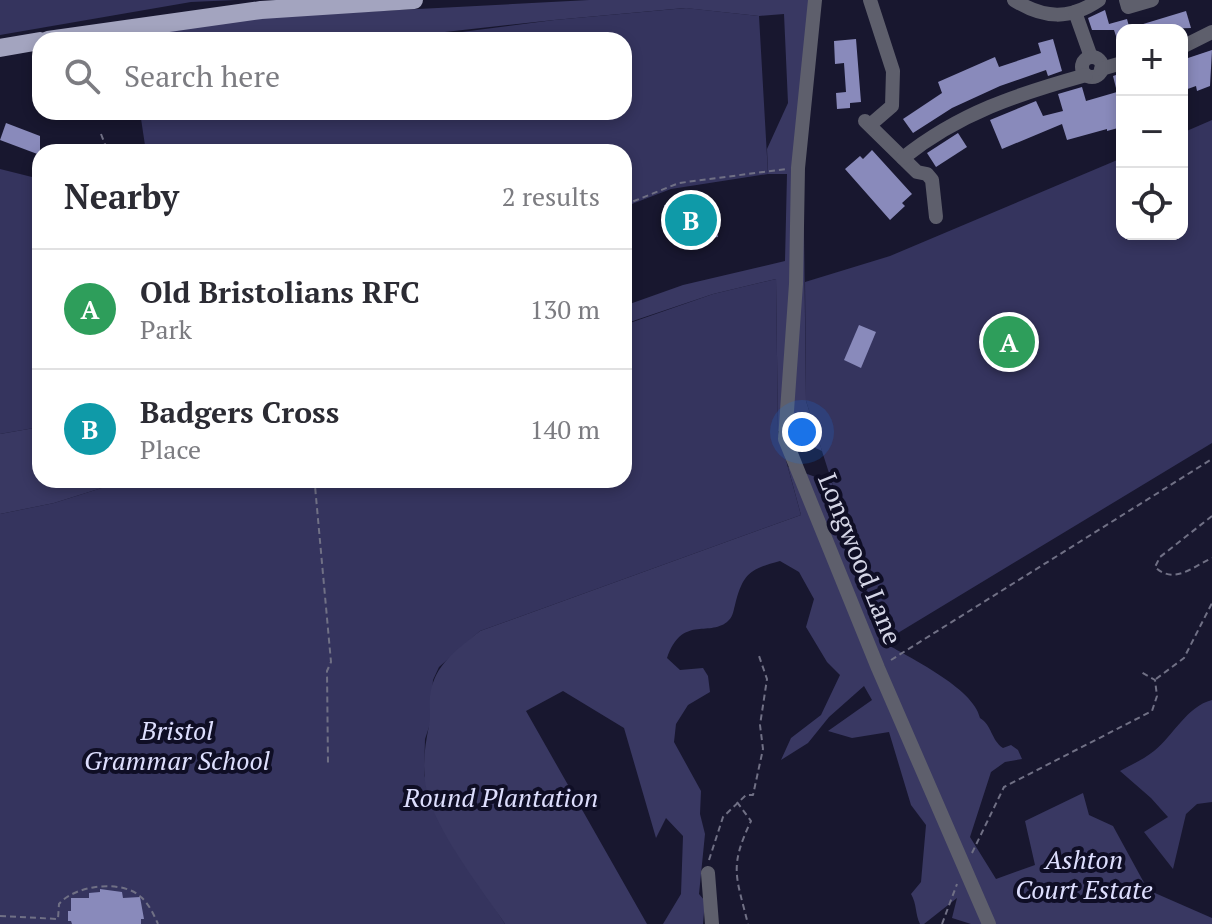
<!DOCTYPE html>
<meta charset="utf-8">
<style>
body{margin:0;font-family:"PT Serif",serif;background:#f2f2f3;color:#2b2b33}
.controls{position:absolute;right:24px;top:24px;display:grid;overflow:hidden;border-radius:16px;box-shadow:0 4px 12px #0003}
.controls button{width:72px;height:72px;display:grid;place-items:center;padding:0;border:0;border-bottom:2px solid #e1e1e2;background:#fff;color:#2b2b33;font:40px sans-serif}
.you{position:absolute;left:802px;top:432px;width:28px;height:28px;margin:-20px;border:6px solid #fff;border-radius:50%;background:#1a73e8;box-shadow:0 0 0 12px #1a73e833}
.badge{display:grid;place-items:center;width:52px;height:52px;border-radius:50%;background:#b45309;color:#fff;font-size:26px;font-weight:700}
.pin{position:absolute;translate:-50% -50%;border:4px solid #fff;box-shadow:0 2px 8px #0006}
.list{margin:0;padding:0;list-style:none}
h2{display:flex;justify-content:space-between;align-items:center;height:104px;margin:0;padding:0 32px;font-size:34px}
h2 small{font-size:26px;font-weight:400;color:#7c7c81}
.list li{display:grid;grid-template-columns:52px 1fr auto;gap:24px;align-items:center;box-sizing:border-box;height:120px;padding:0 32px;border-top:2px solid #e1e1e2}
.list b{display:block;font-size:30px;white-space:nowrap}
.list p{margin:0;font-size:26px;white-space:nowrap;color:#7c7c81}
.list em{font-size:26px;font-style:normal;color:#7c7c81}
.icon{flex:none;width:44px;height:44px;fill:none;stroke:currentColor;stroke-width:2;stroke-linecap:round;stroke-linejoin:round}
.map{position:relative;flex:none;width:1212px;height:924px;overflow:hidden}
.search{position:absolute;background:#fff;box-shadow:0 4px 12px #0003;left:32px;top:32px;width:600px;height:88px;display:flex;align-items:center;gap:20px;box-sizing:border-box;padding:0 28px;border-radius:24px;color:#7c7c81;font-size:30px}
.panel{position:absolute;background:#fff;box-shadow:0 4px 12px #0003;left:32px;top:144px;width:600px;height:344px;border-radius:24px}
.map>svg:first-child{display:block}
</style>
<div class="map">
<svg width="1212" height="924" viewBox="0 0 1212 924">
<rect width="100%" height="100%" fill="#18172f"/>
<g fill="#35345e">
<polygon points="0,0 236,0 191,2 0,35"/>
<polygon points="686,8 759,16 768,174 671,189 624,207 624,152 146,152 140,112 624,112 624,40 400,40 554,20"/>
<polygon points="1212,120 1212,443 883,642 806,401 805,282 890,256 1122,158 1122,234 1182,234 1182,133"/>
<polygon points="0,169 40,179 40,427 0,434"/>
<polygon points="776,279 778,431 801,515 480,631 439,667 433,680 430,724 425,739 424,775 447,834 505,924 0,924 0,514 54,503 127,480 624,480 624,325 713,294"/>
<path d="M 1212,700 L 1212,802 L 1197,804 L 1186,814 L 1173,869 L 1144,832 L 1168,817 L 1151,798 L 1120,771 C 1131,765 1144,759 1154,751 C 1173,736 1187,706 1212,700 Z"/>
</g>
<g fill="#393862">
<polygon points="589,0 818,0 803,151 806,401 822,451 778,431 776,279 713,294 624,324 624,306 683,285 785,261 787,174 768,174 767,149 788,103 784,14 759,16 685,8 554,20 373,40 85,40 188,21"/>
<polygon points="40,427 40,480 127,480 54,503 0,514 0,434"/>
<path d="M 788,467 L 832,483 L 883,642 C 908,657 974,688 980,718 C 992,725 991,740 1003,748 L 1011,745 L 1018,750 L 1022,759 L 1005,762 L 991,772 L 970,837 L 996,879 L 1035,865 L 1025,821 L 1083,793 L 1089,815 L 1113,826 L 1148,890 L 1212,918 L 1212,924 L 971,924 L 952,918 L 957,898 L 924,924 L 920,924 C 915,914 917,904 911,894 L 921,882 L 926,825 L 911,805 L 889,732 L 852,738 L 828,731 L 872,700 L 864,686 L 829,717 L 808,743 L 781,760 L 791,738 L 821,715 L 840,675 L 827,662 L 806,627 L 814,599 L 799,572 L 780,561 C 750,569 743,573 735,605 C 733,612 733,617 727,622 C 708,637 682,615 667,658 L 680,670 L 703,668 L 708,676 L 710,692 L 688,705 L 676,724 L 674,742 L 701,791 L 700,814 L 705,834 L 699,894 L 705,901 L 703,924 L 663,924 L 681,894 L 683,836 L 666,818 L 656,838 L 624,728 L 563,691 L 526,711 L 647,924 L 505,924 C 481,888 442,839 429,799 C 421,775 424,749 429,726 C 431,716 429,706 430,696 C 434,664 457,650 480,631 L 801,515 Z"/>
</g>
<g fill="#898abb">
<polygon points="1105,10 1109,24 1127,19 1130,30 1122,30 1122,48 1120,48 1114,30 1092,30 1088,18"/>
<polygon points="1186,11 1191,28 1131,30 1130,28"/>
<polygon points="856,39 861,102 850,103 850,108 837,109 836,93 846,92 844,63 835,64 834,41"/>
<polygon points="1053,39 1062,71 1048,76 1046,70 1000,86 952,108 913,133 903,119 942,93 938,82 995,57 999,67 1041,53 1038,43"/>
<polygon points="1212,50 1210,86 1197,91 1196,86 1182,91 1182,60"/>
<polygon points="1122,73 1122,123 1117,125 1118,128 1107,131 1107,129 1067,140 1062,124 1002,149 990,120 1036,101 1043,116 1063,111 1058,94 1082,87 1086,101 1117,92 1113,76"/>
<polygon points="6,123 40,136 40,155 0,140"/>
<polygon points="958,133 967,147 936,167 927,153"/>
<polygon points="872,150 912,194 902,203 905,206 890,220 845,169 860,156 863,159"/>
<polygon points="673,204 674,214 714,209 718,237 708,238 706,225 667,230 664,205"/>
<polygon points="859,325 876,332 861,368 844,360"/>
<polygon points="100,889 122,892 123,898 140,897 144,919 141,919 141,924 72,924 71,921 68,921 68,911 71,911 71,898 89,898 89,893 100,892"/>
</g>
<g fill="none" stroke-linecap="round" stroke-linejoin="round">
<g stroke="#707085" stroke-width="2" stroke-dasharray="6 4" stroke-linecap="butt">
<polyline points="101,134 108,152"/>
<polyline points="624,205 679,183 786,169"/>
<polyline points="310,480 315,486 331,662 327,671 328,765"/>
<path d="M 1212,516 L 1160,557 L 1155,567 C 1174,585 1192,567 1212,558"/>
<polyline points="891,660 1212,459"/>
<polyline points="1156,679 1184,658 1212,603"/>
<path d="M 737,802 L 751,821 C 729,867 736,876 748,924"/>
<polyline points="972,853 1004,787 1152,711 1157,696 1155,680 1141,672"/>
<polyline points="709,860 723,817 746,795 753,795 763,749 760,725 767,679 759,656"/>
<path d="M 0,916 L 58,919 L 59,904 C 75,885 122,879 141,897 C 149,904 154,915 158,924"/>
<polyline points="942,924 957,884"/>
</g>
<g stroke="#5e5f6c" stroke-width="14">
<polyline points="815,0 798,168 796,284 785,439 878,668 989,924"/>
<path d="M 1014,0 C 1044,19 1070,20 1099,0"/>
<polyline points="1126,0 1128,7 1152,0"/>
<polyline points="1075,12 1091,57"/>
<polyline points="1182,47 1212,32"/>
<circle cx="1092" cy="67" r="10"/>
<polyline points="1101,69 1122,63"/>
<polyline points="865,121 917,172 927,174 932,180 936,217"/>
<polyline points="870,125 892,106 893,71 870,0"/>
<path d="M 903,158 C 959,113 1018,94 1086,75"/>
<polyline points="708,873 712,924"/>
</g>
<g stroke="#a3a4bf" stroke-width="18">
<polyline points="48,40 261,10 414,0"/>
<polyline points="0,48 40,41"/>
</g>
</g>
<g text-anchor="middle" stroke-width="8" stroke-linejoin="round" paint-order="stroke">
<g font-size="26" fill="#d4d5e6" stroke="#0f0e25">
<text transform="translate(860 559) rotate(68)" y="9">Longwood Lane</text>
</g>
<g font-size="26" font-style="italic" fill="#dddefd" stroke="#0f0e25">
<text x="177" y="740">Bristol<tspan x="177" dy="30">Grammar School</tspan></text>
<text x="501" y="807">Round Plantation</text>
<text x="1084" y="869">Ashton<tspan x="1084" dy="30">Court Estate</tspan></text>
</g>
</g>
</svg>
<div class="controls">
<button>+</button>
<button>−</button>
<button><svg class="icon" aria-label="locate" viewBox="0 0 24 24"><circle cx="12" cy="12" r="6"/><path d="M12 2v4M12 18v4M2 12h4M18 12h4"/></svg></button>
</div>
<div class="you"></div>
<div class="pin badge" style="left:1009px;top:342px;background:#2e9e5b">A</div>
<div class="pin badge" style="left:691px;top:220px;background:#0f9aa8">B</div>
<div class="search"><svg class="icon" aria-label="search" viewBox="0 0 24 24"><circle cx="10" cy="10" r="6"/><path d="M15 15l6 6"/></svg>Search here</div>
<section class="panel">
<h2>Nearby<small>2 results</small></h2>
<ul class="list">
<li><span class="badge" style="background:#2e9e5b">A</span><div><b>Old Bristolians RFC</b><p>Park</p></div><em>130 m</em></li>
<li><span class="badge" style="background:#0f9aa8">B</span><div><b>Badgers Cross</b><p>Place</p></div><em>140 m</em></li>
</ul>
</section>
</div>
